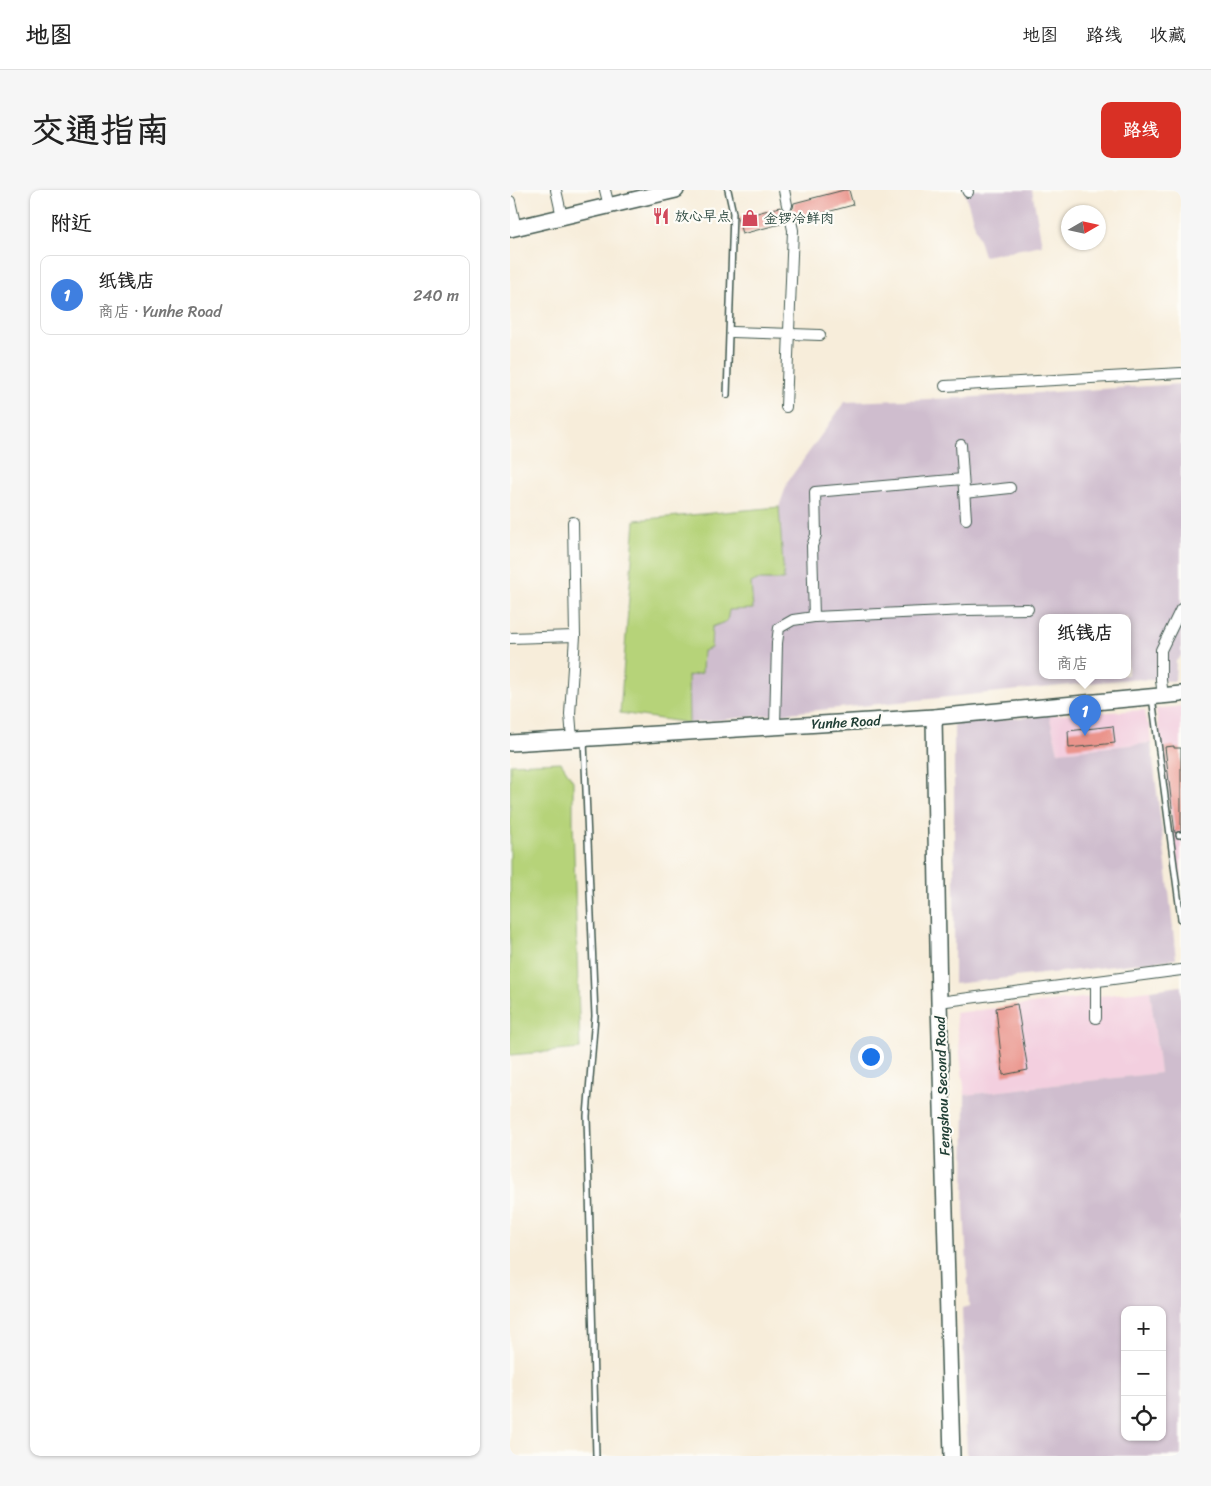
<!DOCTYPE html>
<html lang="zh">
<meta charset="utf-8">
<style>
body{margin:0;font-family:Sriracha,"LXGW WenKai TC",sans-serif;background:#f6f6f6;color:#222}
.controls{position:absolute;right:15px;bottom:15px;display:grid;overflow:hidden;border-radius:10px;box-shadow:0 1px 4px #0004}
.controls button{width:45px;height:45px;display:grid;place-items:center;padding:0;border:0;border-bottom:1px solid #e0e0e0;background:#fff;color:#222;font:25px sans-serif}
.compass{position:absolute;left:551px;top:15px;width:45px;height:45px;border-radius:50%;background:#fff;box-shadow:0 1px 4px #0004;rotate:81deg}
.you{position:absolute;left:360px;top:866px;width:18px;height:18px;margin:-12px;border:4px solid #fff;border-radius:50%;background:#1a73e8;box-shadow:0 0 0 8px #1a73e833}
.badge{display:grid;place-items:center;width:32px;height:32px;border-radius:50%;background:#d93025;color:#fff;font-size:16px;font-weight:700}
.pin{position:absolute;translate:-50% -41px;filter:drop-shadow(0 1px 2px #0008)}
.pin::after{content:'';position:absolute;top:26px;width:18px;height:15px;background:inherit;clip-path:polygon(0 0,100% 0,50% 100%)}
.popup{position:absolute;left:529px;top:424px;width:92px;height:65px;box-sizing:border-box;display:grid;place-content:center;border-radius:10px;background:#fff;filter:drop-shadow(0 1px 4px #0005);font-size:16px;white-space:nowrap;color:#767676}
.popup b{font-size:19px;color:#222}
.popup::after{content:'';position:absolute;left:50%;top:100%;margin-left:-10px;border:10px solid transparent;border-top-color:#fff}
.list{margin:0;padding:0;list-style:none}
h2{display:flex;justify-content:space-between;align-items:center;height:65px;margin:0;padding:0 20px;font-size:21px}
h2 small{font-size:16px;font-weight:400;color:#767676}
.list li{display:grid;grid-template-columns:32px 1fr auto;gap:15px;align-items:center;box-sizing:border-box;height:80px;margin:0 10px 10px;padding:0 10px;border:1px solid #e0e0e0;border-radius:10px}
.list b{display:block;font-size:19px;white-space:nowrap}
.list p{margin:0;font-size:16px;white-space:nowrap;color:#767676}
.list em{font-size:16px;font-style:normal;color:#767676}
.icon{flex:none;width:28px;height:28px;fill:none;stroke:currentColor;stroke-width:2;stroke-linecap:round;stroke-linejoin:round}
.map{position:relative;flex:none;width:671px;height:1266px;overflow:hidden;border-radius:10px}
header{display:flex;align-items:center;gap:30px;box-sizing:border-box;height:70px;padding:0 25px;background:#fff;border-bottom:1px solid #e0e0e0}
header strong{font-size:24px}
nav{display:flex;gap:28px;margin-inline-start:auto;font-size:18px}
.intro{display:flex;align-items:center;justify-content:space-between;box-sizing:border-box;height:120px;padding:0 30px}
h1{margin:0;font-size:35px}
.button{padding:12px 22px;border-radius:10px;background:#d93025;color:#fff;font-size:18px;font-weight:700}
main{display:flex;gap:30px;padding:0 30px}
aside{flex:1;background:#fff;border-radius:10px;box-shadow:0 1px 4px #0004}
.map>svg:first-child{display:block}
</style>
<header>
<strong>地图</strong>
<nav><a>地图</a><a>路线</a><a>收藏</a></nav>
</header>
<div class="intro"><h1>交通指南</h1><a class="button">路线</a></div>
<main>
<aside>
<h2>附近<small></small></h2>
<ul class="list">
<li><span class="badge" style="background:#3f7fe0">1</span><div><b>纸钱店</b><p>商店 · Yunhe Road</p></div><em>240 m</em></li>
</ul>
</aside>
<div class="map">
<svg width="671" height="1266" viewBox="0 0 671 1266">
<rect width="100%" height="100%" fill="#fdfcf7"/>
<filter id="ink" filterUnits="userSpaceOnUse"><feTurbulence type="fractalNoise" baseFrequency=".02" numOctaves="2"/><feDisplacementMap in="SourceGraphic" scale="10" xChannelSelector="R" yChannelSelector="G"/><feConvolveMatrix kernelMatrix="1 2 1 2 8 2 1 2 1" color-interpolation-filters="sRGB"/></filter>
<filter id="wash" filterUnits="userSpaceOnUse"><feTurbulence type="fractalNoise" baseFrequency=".0096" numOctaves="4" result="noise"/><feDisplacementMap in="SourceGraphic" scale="20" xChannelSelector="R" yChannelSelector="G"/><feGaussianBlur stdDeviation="1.12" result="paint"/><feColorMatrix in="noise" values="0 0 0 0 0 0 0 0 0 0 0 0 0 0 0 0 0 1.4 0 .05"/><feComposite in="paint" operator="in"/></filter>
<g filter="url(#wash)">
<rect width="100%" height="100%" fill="#f7edda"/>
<g fill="#f3cfdf">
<polygon points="671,516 671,696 646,519"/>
<polygon points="635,520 636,532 639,534 641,553 548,562 539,525"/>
<polygon points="640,800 650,883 455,905 445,823"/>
</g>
<g fill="#cfbdce" fill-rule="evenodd">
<polygon points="454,0 522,0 532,55 474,66"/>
<path d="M 671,194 L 671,466 L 666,471 L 665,491 L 620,489 L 179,533 L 178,485 L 192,483 L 193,461 L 201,458 L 202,437 L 241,393 L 247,390 L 274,390 L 269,317 L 278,291 L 335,212 L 449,208 ZM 532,427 L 618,427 L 618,485 L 532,485 Z"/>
<polygon points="539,525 548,562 641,553 658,691 666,769 444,794 444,534"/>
<path d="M 671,796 L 671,1266 L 457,1266 L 452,1118 L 459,1116 L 454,1016 L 455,905 L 650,883 L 640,800 ZM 615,1120 L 652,1120 L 652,1247 L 615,1247 Z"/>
</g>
<g fill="#b6d379" stroke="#6a8856">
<polygon points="269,317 274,390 247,390 241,393 243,419 219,420 217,431 202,437 201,458 193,461 192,483 178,486 179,533 110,523 125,330"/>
<polygon points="51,572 63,591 63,632 70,859 0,865 0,574"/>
</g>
<g id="blocks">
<g fill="#ea948c">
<polygon points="334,0 339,0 343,15 288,30 284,25 279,24 275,28 274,33 232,44 228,28 270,17 274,21 279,22 283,18 284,13"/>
<polygon points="603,536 605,553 559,558 558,541"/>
<polygon points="664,556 664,558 671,558 671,641 665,643 655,557"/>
<polygon points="507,814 518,880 493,885 486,818"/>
</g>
</g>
</g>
<g filter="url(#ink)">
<use href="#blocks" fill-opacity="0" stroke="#3f574d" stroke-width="1"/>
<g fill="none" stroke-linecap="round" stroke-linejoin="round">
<g stroke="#3f574d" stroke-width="8">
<g id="lane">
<polyline points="217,205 223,23 218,0"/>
<polyline points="642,507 671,729"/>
<polyline points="74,550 85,826 77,926 86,1266"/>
<polyline points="669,645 671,645"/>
</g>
</g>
<g stroke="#3f574d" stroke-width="12">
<g id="street">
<polyline points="46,0 52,27"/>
<polyline points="95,0 99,16"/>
<polyline points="274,0 277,15"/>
<polyline points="457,0 458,2"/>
<polyline points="0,11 6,38"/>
<polyline points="222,142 310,145"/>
<polyline points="435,196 671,183"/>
<polyline points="276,217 283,40 281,31"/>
<polyline points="451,255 456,329"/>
<polyline points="454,303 500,298"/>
<polyline points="304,427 302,356 306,345 305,302 453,289"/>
<polyline points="0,448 65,446"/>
<polyline points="653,506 651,490 651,460 671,419"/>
<polyline points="265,536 267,453 269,438 283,430 304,427 457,420 518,419"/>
<polyline points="62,549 60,524 65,446 63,332"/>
<polyline points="586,792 586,828"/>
<polyline points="429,812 671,780"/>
</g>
</g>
<g stroke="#3f574d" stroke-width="18">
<g id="secondary">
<polyline points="0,39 166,0"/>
<polyline points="424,527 429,812 442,1266"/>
<polyline points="0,553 424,527 671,504"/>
</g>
</g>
<use href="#lane" stroke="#fff" stroke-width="5"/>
<use href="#street" stroke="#fff" stroke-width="10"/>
<use href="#secondary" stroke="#fff" stroke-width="15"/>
</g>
</g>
<defs>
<g id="restaurant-bare" transform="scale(1.35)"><path d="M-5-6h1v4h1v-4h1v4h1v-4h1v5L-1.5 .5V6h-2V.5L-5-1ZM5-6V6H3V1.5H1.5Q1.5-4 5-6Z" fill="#d1495b" stroke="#fdfcf7" stroke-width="2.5" paint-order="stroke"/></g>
<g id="shop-bare" transform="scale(1.35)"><path d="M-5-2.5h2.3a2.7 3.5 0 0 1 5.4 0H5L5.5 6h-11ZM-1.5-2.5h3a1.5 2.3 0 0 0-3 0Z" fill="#d1495b" stroke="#fdfcf7" stroke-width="2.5" paint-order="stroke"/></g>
</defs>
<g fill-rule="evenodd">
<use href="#restaurant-bare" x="151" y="26"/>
<use href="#shop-bare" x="240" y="28"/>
</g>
<g text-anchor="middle" stroke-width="4.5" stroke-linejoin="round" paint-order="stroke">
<g font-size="14" fill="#1f3d34" stroke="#fdfcf7" text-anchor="start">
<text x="165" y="31">放心早点</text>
<text x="254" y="33">金锣冷鲜肉</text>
</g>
<g font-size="14" fill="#1f3d34" stroke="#fdfcf7">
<text transform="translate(336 532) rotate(-3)" y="5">Yunhe Road</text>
<text transform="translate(432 896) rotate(-92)" y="5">Fengshou Second Road</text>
</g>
</g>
</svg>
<div class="controls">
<button>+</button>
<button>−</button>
<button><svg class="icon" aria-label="locate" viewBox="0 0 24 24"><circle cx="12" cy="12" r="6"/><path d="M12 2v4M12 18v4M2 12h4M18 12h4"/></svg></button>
</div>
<svg class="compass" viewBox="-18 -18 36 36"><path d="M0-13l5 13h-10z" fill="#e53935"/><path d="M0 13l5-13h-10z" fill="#767676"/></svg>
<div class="you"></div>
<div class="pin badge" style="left:575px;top:546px;background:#3f7fe0">1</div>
<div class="popup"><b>纸钱店</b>商店</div>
</div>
</main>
